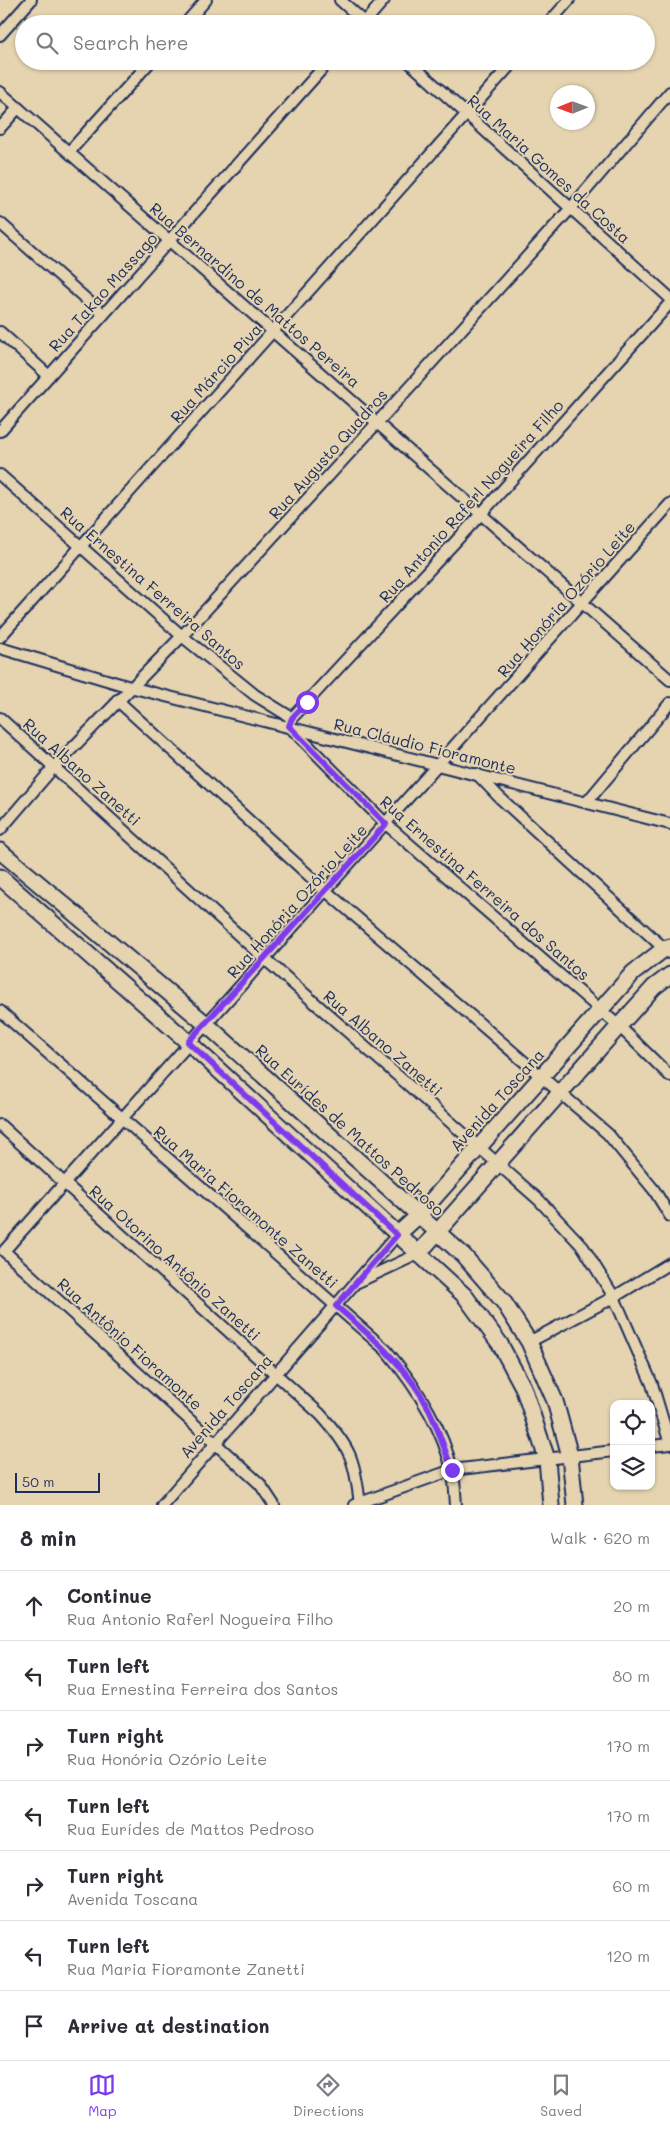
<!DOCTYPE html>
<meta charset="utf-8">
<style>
body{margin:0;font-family:Mali,sans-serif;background:#f2f2f3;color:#2b2b33}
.controls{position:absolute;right:15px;bottom:15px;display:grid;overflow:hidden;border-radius:10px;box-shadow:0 1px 4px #0004}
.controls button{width:45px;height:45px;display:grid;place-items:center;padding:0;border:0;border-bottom:1px solid #e1e1e2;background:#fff;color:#2b2b33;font:25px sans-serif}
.compass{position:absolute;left:550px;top:85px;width:45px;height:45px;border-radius:50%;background:#fff;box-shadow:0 1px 4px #0004;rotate:269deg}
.scale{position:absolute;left:15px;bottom:12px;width:85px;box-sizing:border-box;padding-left:5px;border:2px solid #1b2f5e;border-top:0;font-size:14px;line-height:18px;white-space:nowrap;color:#1b2f5e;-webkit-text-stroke:4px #e6d4b1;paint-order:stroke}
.stop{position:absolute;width:15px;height:15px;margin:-11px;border:4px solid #7c3aed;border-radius:50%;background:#fff}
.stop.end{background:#7c3aed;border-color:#fff;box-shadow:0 1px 5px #0008}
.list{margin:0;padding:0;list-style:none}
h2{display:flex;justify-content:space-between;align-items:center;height:65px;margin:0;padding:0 20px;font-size:21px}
h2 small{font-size:16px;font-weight:400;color:#7c7c81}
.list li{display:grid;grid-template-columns:32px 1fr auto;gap:15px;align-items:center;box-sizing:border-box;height:70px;padding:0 20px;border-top:1px solid #e1e1e2}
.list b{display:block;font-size:19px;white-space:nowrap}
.list p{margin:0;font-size:16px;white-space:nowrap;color:#7c7c81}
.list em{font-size:16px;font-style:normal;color:#7c7c81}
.icon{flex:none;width:28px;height:28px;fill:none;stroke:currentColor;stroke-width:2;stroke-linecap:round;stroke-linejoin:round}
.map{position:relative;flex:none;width:670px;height:1505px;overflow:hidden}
.search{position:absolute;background:#fff;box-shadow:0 1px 4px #0004;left:15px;right:15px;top:15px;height:55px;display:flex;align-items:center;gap:12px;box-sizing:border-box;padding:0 18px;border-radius:28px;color:#7c7c81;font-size:19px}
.sheet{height:555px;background:#fff}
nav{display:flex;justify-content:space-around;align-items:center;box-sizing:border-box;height:70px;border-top:1px solid #e1e1e2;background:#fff;font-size:14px;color:#7c7c81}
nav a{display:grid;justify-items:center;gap:2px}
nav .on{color:#7c3aed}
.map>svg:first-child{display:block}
</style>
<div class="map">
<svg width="670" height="1505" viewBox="0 0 670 1505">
<rect width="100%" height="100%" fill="#e6d4b1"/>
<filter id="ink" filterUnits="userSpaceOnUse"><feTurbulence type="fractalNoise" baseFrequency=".02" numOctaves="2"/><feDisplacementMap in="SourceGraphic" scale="10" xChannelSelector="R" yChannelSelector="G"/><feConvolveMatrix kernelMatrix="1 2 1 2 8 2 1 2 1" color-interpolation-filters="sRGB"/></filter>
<g filter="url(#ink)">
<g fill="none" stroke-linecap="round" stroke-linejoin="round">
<g stroke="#1b2f5e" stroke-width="14">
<g id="street">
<polyline points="340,0 367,24"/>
<polyline points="185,24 206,0"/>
<polyline points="363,24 384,0"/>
<polyline points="548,24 569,0"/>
<polyline points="0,35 31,0"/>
<polyline points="408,61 670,298"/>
<polyline points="0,92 670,680"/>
<polyline points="0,128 18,108"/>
<polyline points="69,152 151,61"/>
<polyline points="0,223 103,314"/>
<polyline points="670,303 481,514 292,718 289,726 386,824 619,1026 670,1076"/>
<polyline points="0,332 49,376"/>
<polyline points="0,431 329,61"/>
<polyline points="0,475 182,636 255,695 292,718"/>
<polyline points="0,637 514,61"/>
<polyline points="0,648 130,687 670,824"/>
<polyline points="117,700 326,891 608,1134 654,1190 670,1216"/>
<polyline points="0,718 265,959 539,1200 583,1247 614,1297 652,1384 670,1444"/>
<polyline points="477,774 499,797 669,953"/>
<polyline points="587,802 670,703"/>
<polyline points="0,830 54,767 182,636 377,423 571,208 670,92"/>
<path d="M 0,1011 L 386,1350 C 415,1385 442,1425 452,1470 C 455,1481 455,1494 456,1505"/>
<path d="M 0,1125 L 320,1414 C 351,1448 355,1460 360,1505"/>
<polyline points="358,1282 418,1254"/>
<polyline points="529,1342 614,1297 670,1263"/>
<polyline points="651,1446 670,1444"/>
<polyline points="162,1505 397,1235"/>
<polyline points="274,1505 260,1484 4,1251 670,504"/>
<polyline points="354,1505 452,1470 614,1451"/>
</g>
</g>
<g stroke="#1b2f5e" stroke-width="19">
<g id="secondary">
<polyline points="0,851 206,1024 463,1255 503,1301 529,1342 555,1401 570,1456 575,1505"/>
<polyline points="0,877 188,1042 465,1296 500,1344 523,1387 547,1459 551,1505"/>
<polyline points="397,1235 418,1216 633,973 664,949 670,947"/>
<polyline points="418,1254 619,1026 654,987 670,975"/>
</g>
</g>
<use href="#street" stroke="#e6d4b1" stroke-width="10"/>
<use href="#secondary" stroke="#e6d4b1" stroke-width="15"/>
</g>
</g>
<g fill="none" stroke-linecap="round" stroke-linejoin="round" filter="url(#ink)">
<path stroke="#7c3aed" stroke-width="6" d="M 307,702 L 292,718 L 289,726 L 386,824 L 188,1042 L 397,1235 L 336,1306 C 367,1333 399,1359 421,1395 C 435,1418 443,1445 452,1470"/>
</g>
<g text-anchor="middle" stroke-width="4" stroke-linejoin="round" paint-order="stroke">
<g font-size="16" fill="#1b2f5e" stroke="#e6d4b1">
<text transform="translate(549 169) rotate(42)" y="6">Rua Maria Gomes da Costa</text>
<text transform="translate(103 292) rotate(-48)" y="6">Rua Takao Massago</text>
<text transform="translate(255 295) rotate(41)" y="6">Rua Bernardino de Mattos Pereira</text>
<text transform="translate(216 373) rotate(-48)" y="6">Rua Márcio Piva</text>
<text transform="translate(328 454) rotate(-48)" y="6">Rua Augusto Quadros</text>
<text transform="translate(471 501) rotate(-48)" y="6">Rua Antonio Raferl Nogueira Filho</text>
<text transform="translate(153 588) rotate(41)" y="6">Rua Ernestina Ferreira Santos</text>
<text transform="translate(566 599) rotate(-49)" y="6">Rua Honória Ozório Leite</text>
<text transform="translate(425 746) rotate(14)" y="6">Rua Cláudio Fioramonte</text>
<text transform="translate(82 772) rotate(42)" y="6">Rua Albano Zanetti</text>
<text transform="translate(485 888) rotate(41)" y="6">Rua Ernestina Ferreira dos Santos</text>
<text transform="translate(297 901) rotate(-48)" y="6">Rua Honória Ozório Leite</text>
<text transform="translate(383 1043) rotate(41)" y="6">Rua Albano Zanetti</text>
<text transform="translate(497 1100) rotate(-48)" y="6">Avenida Toscana</text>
<text transform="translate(350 1130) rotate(42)" y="6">Rua Eurídes de Mattos Pedroso</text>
<text transform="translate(246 1207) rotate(41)" y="6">Rua Maria Fioramonte Zanetti</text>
<text transform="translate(175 1263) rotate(42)" y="6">Rua Otorino Antônio Zanetti</text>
<text transform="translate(130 1344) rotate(42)" y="6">Rua Antônio Fioramonte</text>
<text transform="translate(226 1406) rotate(-49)" y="6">Avenida Toscana</text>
</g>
</g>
</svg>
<div class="controls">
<button><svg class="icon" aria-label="locate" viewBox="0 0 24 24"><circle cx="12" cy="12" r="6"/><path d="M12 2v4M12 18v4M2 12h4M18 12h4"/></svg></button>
<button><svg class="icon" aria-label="layers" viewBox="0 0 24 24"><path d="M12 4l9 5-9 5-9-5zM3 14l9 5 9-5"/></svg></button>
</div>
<svg class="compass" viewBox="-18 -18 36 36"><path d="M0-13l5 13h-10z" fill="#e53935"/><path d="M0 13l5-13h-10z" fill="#7c7c81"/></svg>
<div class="scale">50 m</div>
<div class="stop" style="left:307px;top:702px"></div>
<div class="stop end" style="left:452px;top:1470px"></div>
<div class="search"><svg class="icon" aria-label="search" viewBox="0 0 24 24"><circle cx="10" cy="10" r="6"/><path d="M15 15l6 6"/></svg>Search here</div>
</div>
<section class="sheet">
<h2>8 min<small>Walk · 620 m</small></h2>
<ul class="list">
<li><svg class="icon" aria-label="ahead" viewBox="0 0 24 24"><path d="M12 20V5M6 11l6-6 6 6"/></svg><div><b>Continue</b><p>Rua Antonio Raferl Nogueira Filho</p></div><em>20 m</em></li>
<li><svg class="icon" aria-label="left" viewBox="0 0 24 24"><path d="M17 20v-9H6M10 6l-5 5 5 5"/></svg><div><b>Turn left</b><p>Rua Ernestina Ferreira dos Santos</p></div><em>80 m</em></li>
<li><svg class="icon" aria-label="right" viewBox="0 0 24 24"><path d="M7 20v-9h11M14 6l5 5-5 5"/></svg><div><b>Turn right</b><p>Rua Honória Ozório Leite</p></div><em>170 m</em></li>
<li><svg class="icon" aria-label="left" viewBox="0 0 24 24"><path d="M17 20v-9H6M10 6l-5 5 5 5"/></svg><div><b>Turn left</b><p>Rua Eurídes de Mattos Pedroso</p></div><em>170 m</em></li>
<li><svg class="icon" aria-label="right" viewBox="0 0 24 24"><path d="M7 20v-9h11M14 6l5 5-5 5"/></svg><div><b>Turn right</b><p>Avenida Toscana</p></div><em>60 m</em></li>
<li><svg class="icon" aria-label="left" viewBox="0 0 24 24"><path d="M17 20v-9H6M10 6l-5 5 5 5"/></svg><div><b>Turn left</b><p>Rua Maria Fioramonte Zanetti</p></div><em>120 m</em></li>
<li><svg class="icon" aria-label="arrive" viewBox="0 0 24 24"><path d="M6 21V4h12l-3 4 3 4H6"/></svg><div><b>Arrive at destination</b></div></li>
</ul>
</section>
<nav>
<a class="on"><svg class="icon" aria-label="map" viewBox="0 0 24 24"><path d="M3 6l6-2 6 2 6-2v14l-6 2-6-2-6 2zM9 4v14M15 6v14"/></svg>Map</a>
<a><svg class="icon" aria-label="directions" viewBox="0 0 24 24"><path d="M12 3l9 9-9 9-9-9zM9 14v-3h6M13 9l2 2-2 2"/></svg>Directions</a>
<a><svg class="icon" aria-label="saved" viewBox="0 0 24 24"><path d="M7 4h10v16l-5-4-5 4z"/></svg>Saved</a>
</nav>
